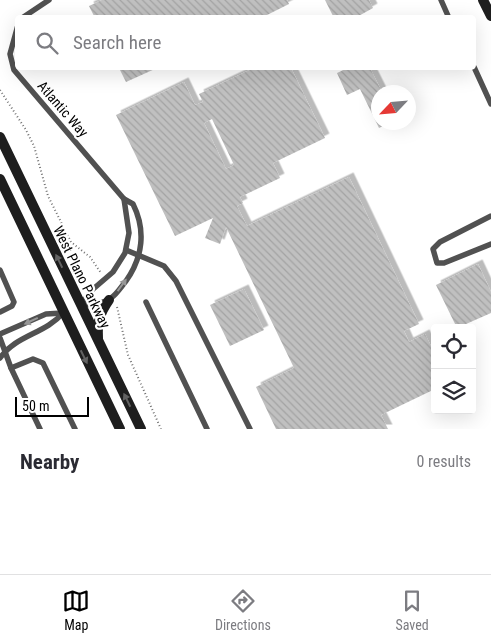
<!DOCTYPE html>
<style>
body{margin:0;font-family:"Roboto Condensed",sans-serif;background:#f7f7f7;color:#2b2b33}
.controls{position:absolute;right:15px;bottom:15px;display:grid;overflow:hidden;border-radius:5px;box-shadow:0 5px 20px #0002}
.controls button{width:45px;height:45px;display:grid;place-items:center;padding:0;border:0;border-bottom:1px solid #e1e1e2;background:#fff;color:#2b2b33;font:25px sans-serif}
.compass{position:absolute;left:371px;top:85px;width:45px;height:45px;border-radius:50%;background:#fff;box-shadow:0 5px 20px #0002;rotate:244deg}
.scale{position:absolute;left:15px;bottom:12px;width:74px;box-sizing:border-box;padding-left:5px;border:2px solid #000;border-top:0;font-size:14px;line-height:18px;white-space:nowrap;color:#000;-webkit-text-stroke:4px #fff;paint-order:stroke}
.list{margin:0;padding:0;list-style:none}
h2{display:flex;justify-content:space-between;align-items:center;height:65px;margin:0;padding:0 20px;font-size:21px}
h2 small{font-size:16px;font-weight:400;color:#7c7c81}
.icon{flex:none;width:28px;height:28px;fill:none;stroke:currentColor;stroke-width:2;stroke-linecap:round;stroke-linejoin:round}
.map{position:relative;flex:none;width:491px;height:429px;overflow:hidden}
.search{position:absolute;background:#fff;box-shadow:0 5px 20px #0002;left:15px;right:15px;top:15px;height:55px;display:flex;align-items:center;gap:12px;box-sizing:border-box;padding:0 18px;border-radius:5px;color:#7c7c81;font-size:19px}
.sheet{height:145px;background:#fff}
nav{display:flex;justify-content:space-around;align-items:center;box-sizing:border-box;height:70px;border-top:1px solid #e1e1e2;background:#fff;font-size:14px;color:#7c7c81}
nav a{display:grid;justify-items:center;gap:2px}
nav .on{color:#000}
.map>svg:first-child{display:block}
</style>
<div class="map">
<svg width="491" height="429" viewBox="0 0 491 429">
<defs>
<pattern id="building-back-hatch" width="6" height="6" patternUnits="userSpaceOnUse" patternTransform="scale(1.25)"><rect width="6" height="6" fill="#c0c0c0"/><path d="M-1 5l2 2M0 0l6 6M5-1l2 2" fill="none" stroke="#a3a3a3"/></pattern>
<filter id="shadow"><feDropShadow dx="4.5" dy="-4.5" stdDeviation="0" flood-color="#0004"/></filter>
</defs>
<rect width="100%" height="100%" fill="#fff"/>
<g fill="url(#building-back-hatch)" fill-rule="evenodd" filter="url(#shadow)">
<polygon points="102,0 287,0 289,4 261,18 95,18 89,6"/>
<polygon points="325,0 369,0 373,8 355,18 334,18"/>
<polygon points="119,68 157,68 126,82"/>
<path d="M 254,68 L 291,68 L 325,138 L 273,163 L 280,178 L 240,197 L 243,203 L 237,206 L 247,226 L 349,177 L 419,324 L 404,331 L 409,342 L 425,334 L 435,354 L 435,389 L 381,415 L 388,429 L 276,429 L 256,387 L 294,368 L 226,227 L 220,244 L 205,238 L 213,218 L 175,236 L 116,115 L 184,82 L 195,105 L 203,102 L 199,94 ZM 212,119 L 234,165 L 226,169 L 204,123 Z"/>
<polygon points="348,68 370,68 382,92 378,92 378,122 392,122 379,128 360,89 347,95 337,73"/>
<polygon points="478,264 491,292 491,313 457,328 436,285"/>
<polygon points="244,289 264,330 230,346 210,305"/>
</g>
<g fill="none" stroke-linecap="round" stroke-linejoin="round">
<g stroke="#737373" stroke-width="2" stroke-dasharray="1 2.5" stroke-linecap="butt">
<polyline points="0,90 26,130 34,146 48,196 71,242 90,257 101,273"/>
<polyline points="117,307 128,355 161,429"/>
</g>
<g stroke="#515151" stroke-width="5.5">
<polyline points="441,0 449,18"/>
<polyline points="22,18 49,0"/>
<path d="M 18,25 L 10,54 L 14,70 L 124,199 L 133,204 C 146,230 143,257 126,281 C 121,287 117,294 111,298 C 102,304 91,305 81,305"/>
<polyline points="474,67 491,104"/>
<polyline points="491,216 440,242 433,249 437,263 444,263 491,244"/>
<polyline points="126,250 164,266 176,281 250,429"/>
<polyline points="0,270 14,302 12,306 0,312"/>
<polyline points="146,302 207,429"/>
<polyline points="81,305 92,290 113,272 125,253 129,233 124,199"/>
<polyline points="0,334 46,314 63,313"/>
<polyline points="0,338 11,368 40,429"/>
<path d="M 0,358 C 16,335 45,334 63,313"/>
<polyline points="11,368 33,359 43,363 75,429"/>
</g>
<g stroke="#1e1e1e" stroke-width="10">
<polyline points="483,0 491,16"/>
<polyline points="0,137 141,429"/>
<polyline points="0,179 120,429"/>
<path d="M 98,338 C 97,322 100,313 109,300"/>
</g>
</g>
<defs><path id="oneway-solid" d="M-6-.8H1V-3.2L6.5 0L1 3.2V.8H-6Z" transform="scale(1.25)"/></defs>
<g fill="#626262">
<use href="#oneway-solid" transform="translate(59 261) rotate(-116)"/>
<use href="#oneway-solid" transform="translate(84 357) rotate(64)"/>
<use href="#oneway-solid" transform="translate(127 400) rotate(-116)"/>
</g>
<g fill="#979797">
<use href="#oneway-solid" transform="translate(122 285) rotate(-54)"/>
<use href="#oneway-solid" transform="translate(31 321) rotate(155)"/>
</g>
<g text-anchor="middle" stroke-width="4.5" stroke-linejoin="round" paint-order="stroke">
<g font-size="14" fill="#000" stroke="#fff">
<text transform="translate(63 109) rotate(49)" y="5">Atlantic Way</text>
<text transform="translate(82 277) rotate(64)" y="5">West Plano Parkway</text>
</g>
</g>
</svg>
<div class="controls">
<button><svg class="icon" aria-label="locate" viewBox="0 0 24 24"><circle cx="12" cy="12" r="6"/><path d="M12 2v4M12 18v4M2 12h4M18 12h4"/></svg></button>
<button><svg class="icon" aria-label="layers" viewBox="0 0 24 24"><path d="M12 4l9 5-9 5-9-5zM3 14l9 5 9-5"/></svg></button>
</div>
<svg class="compass" viewBox="-18 -18 36 36"><path d="M0-13l5 13h-10z" fill="#e53935"/><path d="M0 13l5-13h-10z" fill="#7c7c81"/></svg>
<div class="scale">50 m</div>
<div class="search"><svg class="icon" aria-label="search" viewBox="0 0 24 24"><circle cx="10" cy="10" r="6"/><path d="M15 15l6 6"/></svg>Search here</div>
</div>
<section class="sheet">
<h2>Nearby<small>0 results</small></h2>
<ul class="list">
</ul>
</section>
<nav>
<a class="on"><svg class="icon" aria-label="map" viewBox="0 0 24 24"><path d="M3 6l6-2 6 2 6-2v14l-6 2-6-2-6 2zM9 4v14M15 6v14"/></svg>Map</a>
<a><svg class="icon" aria-label="directions" viewBox="0 0 24 24"><path d="M12 3l9 9-9 9-9-9zM9 14v-3h6M13 9l2 2-2 2"/></svg>Directions</a>
<a><svg class="icon" aria-label="saved" viewBox="0 0 24 24"><path d="M7 4h10v16l-5-4-5 4z"/></svg>Saved</a>
</nav>
